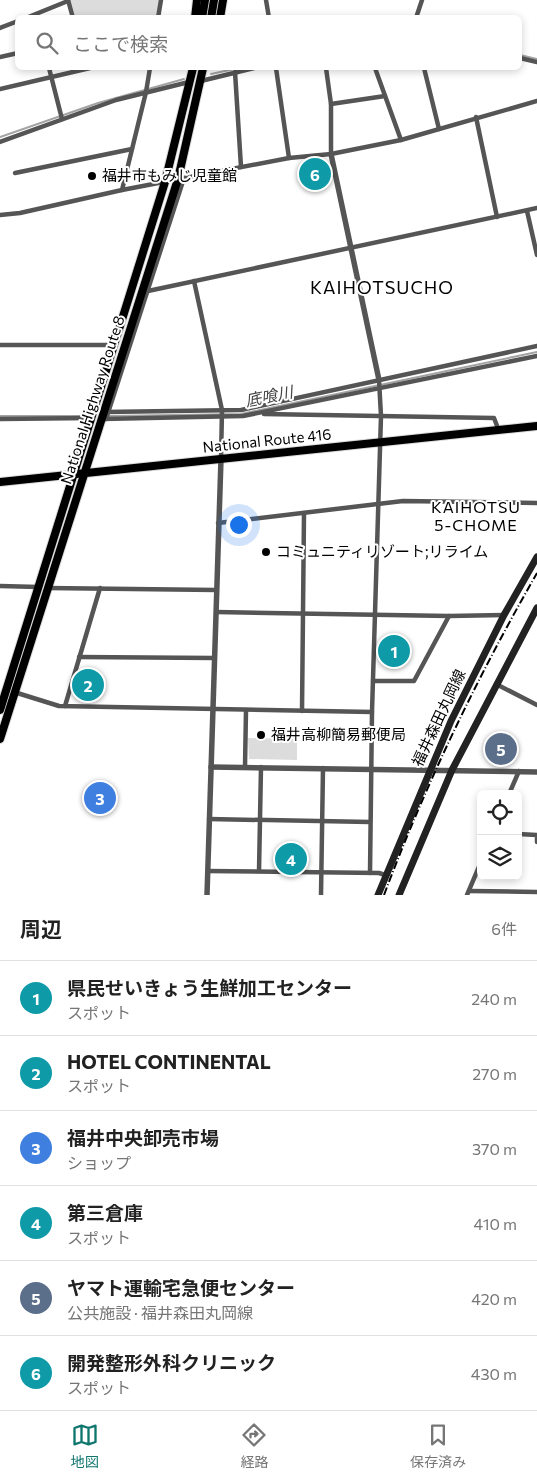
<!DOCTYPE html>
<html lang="ja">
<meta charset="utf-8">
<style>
body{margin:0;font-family:Commissioner,"Noto Sans JP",sans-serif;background:#f2f2f2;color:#222}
.controls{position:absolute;right:15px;bottom:15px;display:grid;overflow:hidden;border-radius:8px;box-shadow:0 2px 8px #0003}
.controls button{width:45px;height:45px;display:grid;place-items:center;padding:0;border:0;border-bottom:1px solid #e0e0e0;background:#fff;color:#222;font:25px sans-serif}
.you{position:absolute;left:238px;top:524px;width:18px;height:18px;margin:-12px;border:4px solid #fff;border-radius:50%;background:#1a73e8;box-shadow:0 0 0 8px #1a73e833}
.badge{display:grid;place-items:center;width:32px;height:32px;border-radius:50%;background:#0f766e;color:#fff;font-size:16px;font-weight:700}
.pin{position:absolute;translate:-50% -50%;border:2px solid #fff;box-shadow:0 1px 5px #0006}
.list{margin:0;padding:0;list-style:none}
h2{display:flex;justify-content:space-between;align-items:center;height:65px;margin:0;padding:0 20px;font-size:21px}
h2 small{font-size:16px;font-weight:400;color:#767676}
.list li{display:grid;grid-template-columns:32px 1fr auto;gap:15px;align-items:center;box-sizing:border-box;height:75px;padding:0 20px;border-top:1px solid #e0e0e0}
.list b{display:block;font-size:19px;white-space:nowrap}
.list p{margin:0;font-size:16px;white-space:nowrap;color:#767676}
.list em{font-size:16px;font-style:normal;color:#767676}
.icon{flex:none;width:28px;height:28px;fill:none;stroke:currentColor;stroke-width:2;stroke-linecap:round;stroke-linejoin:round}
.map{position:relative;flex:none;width:537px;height:895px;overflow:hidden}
.search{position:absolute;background:#fff;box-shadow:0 2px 8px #0003;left:15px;right:15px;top:15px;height:55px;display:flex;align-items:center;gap:12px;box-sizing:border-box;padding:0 18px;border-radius:8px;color:#767676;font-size:19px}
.sheet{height:515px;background:#fff}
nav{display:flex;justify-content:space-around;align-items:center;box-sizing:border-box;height:70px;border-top:1px solid #e0e0e0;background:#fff;font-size:14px;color:#767676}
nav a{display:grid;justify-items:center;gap:2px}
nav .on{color:#0f766e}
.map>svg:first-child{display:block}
</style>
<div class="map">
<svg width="537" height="895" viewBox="0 0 537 895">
<rect width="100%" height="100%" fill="#fff"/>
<g fill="#dcdcdc">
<polygon points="68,0 161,0 158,18 73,17"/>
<polygon points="248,738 297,739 297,760 249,759"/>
</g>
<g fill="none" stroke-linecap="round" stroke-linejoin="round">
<g stroke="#a3a3a3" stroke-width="2">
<polyline points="520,55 537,59"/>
<polyline points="211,74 239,68"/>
<polyline points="0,137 98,103 184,79"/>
<polyline points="0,416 90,416"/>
<polyline points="107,416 241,414 537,352"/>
</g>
<g stroke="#dbdbdb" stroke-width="10">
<g id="trunk">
<polyline points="195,18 197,0"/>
<polyline points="202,18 205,0"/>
<polyline points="211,18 214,0"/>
<polyline points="220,18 223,0"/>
<polyline points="0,482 537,426"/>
<polyline points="0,710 165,182 193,68"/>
<polyline points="0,739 178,179 203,68"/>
</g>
</g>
<g stroke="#555" stroke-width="4.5">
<polyline points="68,0 73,18"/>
<polyline points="266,0 269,18"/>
<polyline points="26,18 68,1"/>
<polyline points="158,18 161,0"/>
<polyline points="416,18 422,0"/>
<polyline points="0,28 18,21"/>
<polyline points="0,57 18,53"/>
<polyline points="520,58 537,62"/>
<polyline points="49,68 62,119"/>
<polyline points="276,68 289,158"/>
<polyline points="326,68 331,104 331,154"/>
<polyline points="375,68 401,140"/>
<polyline points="424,68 439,129"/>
<polyline points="235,72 241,167"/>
<polyline points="201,81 254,68"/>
<polyline points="0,89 90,68"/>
<polyline points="331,104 385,96"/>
<polyline points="476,117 497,217"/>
<polyline points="0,142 116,100 189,82"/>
<polyline points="15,173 132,149"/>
<polyline points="122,190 146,92 150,68"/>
<polyline points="527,211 537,255"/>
<polyline points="0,215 20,213 122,190 289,158 331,154 401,140 537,101"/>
<polyline points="194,281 222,410 221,459"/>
<polyline points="148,291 537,208"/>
<polyline points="0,345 114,345"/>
<polyline points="104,412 241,410 537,346"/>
<polyline points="264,414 494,418 499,431"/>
<polyline points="0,419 91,418"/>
<polyline points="102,419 243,416 537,356"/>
<polyline points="106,419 184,178"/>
<polyline points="218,523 403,501 537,503"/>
<polyline points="0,586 39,587"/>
<polyline points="47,588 216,590"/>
<polyline points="216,612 449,616 504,615"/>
<polyline points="79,657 214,658"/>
<polyline points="373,681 414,681 449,616"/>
<polyline points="496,684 537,705"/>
<polyline points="14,692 59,706 372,712"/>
<polyline points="65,706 100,588"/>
<polyline points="302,711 304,513"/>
<polyline points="245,767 246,710"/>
<polyline points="509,794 519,771"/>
<polyline points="209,819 370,822"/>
<polyline points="518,834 537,835 537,842"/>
<polyline points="208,871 379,873 385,875"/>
<polyline points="259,871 261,767"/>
<polyline points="370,873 372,712 381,416 379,380"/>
<polyline points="469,891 537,892"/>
<polyline points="321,895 323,768"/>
<polyline points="467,895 481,862"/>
</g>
<g stroke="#555" stroke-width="5.5">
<polyline points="331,154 379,380"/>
<polyline points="211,767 537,772"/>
<polyline points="207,895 221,459"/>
</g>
<g stroke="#222" stroke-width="7">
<polyline points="378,895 451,721 504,615 537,557"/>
<polyline points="399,895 452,770 537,608"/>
</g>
<use href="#trunk" stroke="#000" stroke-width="8"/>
<path stroke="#000" stroke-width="2" stroke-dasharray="8 2.5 1 2.5" stroke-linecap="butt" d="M 384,895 C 426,783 478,676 537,573"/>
</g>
<g fill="#000" stroke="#fff" stroke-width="2">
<circle cx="92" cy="176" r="5"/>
<circle cx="266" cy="552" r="5"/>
<circle cx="261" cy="735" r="5"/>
</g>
<g text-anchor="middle" stroke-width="4" stroke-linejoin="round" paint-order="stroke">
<g font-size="15" fill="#000" stroke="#fff" text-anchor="start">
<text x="102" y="181">福井市もみじ児童館</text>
<text x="276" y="557">コミュニティリゾート;リライム</text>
<text x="271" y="740">福井高柳簡易郵便局</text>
</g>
<g font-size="15" fill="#000" stroke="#fff">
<text transform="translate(93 400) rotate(-72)" y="5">National Highway Route 8</text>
<text transform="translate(267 441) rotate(-6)" y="5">National Route 416</text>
<text transform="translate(439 718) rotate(-65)" y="5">福井森田丸岡線</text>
</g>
<g font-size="16" font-style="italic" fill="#444" stroke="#fff">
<text transform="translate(269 396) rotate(-11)" y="6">底喰川</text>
</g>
<g font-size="16" letter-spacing="1" fill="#000" stroke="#fff">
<text x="476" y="513">KAIHOTSU<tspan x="476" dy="18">5-CHOME</tspan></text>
</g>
<g font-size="18" letter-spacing="1" fill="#000" stroke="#fff">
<text x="382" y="294">KAIHOTSUCHO</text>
</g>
</g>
</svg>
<div class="controls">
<button><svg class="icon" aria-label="locate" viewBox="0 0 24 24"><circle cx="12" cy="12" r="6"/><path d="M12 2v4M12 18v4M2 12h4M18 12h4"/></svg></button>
<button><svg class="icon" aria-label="layers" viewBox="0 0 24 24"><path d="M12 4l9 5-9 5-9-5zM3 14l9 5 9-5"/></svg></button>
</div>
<div class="you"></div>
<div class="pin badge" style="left:394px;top:651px;background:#0f9aa8">1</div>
<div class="pin badge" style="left:88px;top:685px;background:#0f9aa8">2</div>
<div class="pin badge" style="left:100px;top:798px;background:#3f7fe0">3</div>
<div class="pin badge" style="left:291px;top:859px;background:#0f9aa8">4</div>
<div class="pin badge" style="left:501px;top:749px;background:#5c6f8a">5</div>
<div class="pin badge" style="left:315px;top:174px;background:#0f9aa8">6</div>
<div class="search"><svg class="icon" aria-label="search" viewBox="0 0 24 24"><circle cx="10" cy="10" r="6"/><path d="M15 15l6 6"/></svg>ここで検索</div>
</div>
<section class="sheet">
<h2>周辺<small>6件</small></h2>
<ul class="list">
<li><span class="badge" style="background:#0f9aa8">1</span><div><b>県民せいきょう生鮮加工センター</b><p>スポット</p></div><em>240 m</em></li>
<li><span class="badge" style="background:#0f9aa8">2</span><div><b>HOTEL CONTINENTAL</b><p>スポット</p></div><em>270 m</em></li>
<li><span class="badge" style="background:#3f7fe0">3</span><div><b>福井中央卸売市場</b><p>ショップ</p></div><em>370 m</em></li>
<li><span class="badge" style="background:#0f9aa8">4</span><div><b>第三倉庫</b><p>スポット</p></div><em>410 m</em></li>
<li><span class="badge" style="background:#5c6f8a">5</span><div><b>ヤマト運輸宅急便センター</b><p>公共施設 · 福井森田丸岡線</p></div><em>420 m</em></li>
<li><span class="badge" style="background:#0f9aa8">6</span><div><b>開発整形外科クリニック</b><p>スポット</p></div><em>430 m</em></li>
</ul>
</section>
<nav>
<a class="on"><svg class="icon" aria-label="map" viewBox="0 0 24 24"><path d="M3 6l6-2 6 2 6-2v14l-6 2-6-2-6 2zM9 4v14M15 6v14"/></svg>地図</a>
<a><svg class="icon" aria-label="directions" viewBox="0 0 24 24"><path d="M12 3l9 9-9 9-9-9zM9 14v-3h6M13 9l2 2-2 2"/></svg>経路</a>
<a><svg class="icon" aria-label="saved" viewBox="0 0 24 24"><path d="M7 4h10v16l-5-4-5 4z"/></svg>保存済み</a>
</nav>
